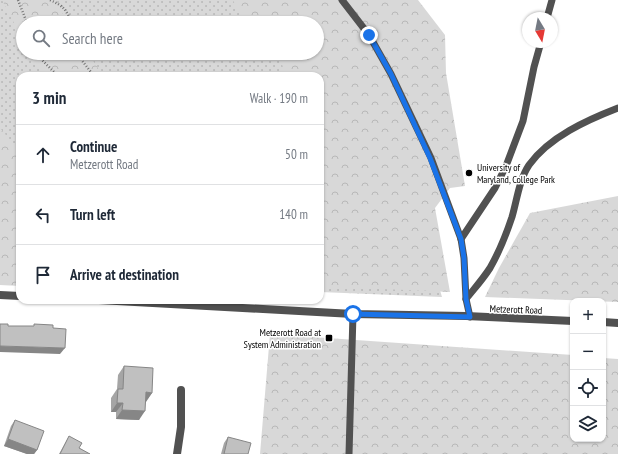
<!DOCTYPE html>
<meta charset="utf-8">
<style>
body{margin:0;font-family:"PT Sans Narrow",sans-serif;background:#f2f2f3;color:#1f2937}
.controls{position:absolute;right:12px;bottom:12px;display:grid;overflow:hidden;border-radius:8px;box-shadow:0 1px 3px #0004}
.controls button{width:36px;height:36px;display:grid;place-items:center;padding:0;border:0;border-bottom:1px solid #e0e1e3;background:#fff;color:#1f2937;font:20px sans-serif}
.compass{position:absolute;left:522px;top:12px;width:36px;height:36px;border-radius:50%;background:#fff;box-shadow:0 1px 3px #0004;rotate:170deg}
.stop{position:absolute;width:12px;height:12px;margin:-9px;border:3px solid #1a73e8;border-radius:50%;background:#fff}
.stop.end{background:#1a73e8;border-color:#fff;box-shadow:0 1px 4px #0008}
.list{margin:0;padding:0;list-style:none}
h2{display:flex;justify-content:space-between;align-items:center;height:52px;margin:0;padding:0 16px;font-size:17px}
h2 small{font-size:13px;font-weight:400;color:#747a83}
.list li{display:grid;grid-template-columns:26px 1fr auto;gap:12px;align-items:center;box-sizing:border-box;height:60px;padding:0 16px;border-top:1px solid #e0e1e3}
.list b{display:block;font-size:15px;white-space:nowrap}
.list p{margin:0;font-size:13px;white-space:nowrap;color:#747a83}
.list em{font-size:13px;font-style:normal;color:#747a83}
.icon{flex:none;width:22px;height:22px;fill:none;stroke:currentColor;stroke-width:2;stroke-linecap:round;stroke-linejoin:round}
.map{position:relative;flex:none;width:618px;height:454px;overflow:hidden}
.search{position:absolute;background:#fff;box-shadow:0 1px 3px #0004;left:16px;top:16px;width:308px;height:44px;display:flex;align-items:center;gap:10px;box-sizing:border-box;padding:0 14px;border-radius:22px;color:#747a83;font-size:15px}
.panel{position:absolute;background:#fff;box-shadow:0 1px 3px #0004;left:16px;top:72px;width:308px;height:232px;border-radius:12px}
.map>svg:first-child{display:block}
</style>
<div class="map">
<svg width="618" height="454" viewBox="0 0 618 454">
<defs>
<pattern id="grass-dots" width="8" height="8" patternUnits="userSpaceOnUse"><rect width="8" height="8" fill="#d8d8d8"/><path d="M2 2h.1M6 6h.1" fill="none" stroke="#b8b8b8" stroke-width="1.8" stroke-linecap="round"/></pattern>
<pattern id="forest-crowns" width="20" height="18" patternUnits="userSpaceOnUse"><rect width="20" height="18" fill="#d8d8d8"/><path d="M2 6a3 3 0 1 1 6 0M12 15a3 3 0 1 1 6 0" fill="none" stroke="#b8b8b8"/></pattern>
</defs>
<rect width="100%" height="100%" fill="#fff"/>
<path fill="url(#grass-dots)" fill-rule="evenodd" d="M 0,0 L 354,0 L 442,297 L 320,292 L 320,76 L 20,76 L 20,278 L 0,277 ZM 23,23 L 317,23 L 317,53 L 23,53 Z"/>
<g fill="url(#forest-crowns)">
<polygon points="2,0 55,0 68,23 23,23 23,40"/>
<polygon points="233,0 418,0 445,35 446,73 465,186 450,188 435,208 450,292 361,288 320,289 320,76 285,76 281,60 275,53 317,53 317,23 249,23 236,7"/>
<polygon points="29,53 88,53 103,76 45,76 33,59"/>
<polygon points="0,128 20,152 20,286 0,285"/>
<polygon points="618,196 618,302 485,297 499,268 530,213"/>
<polygon points="270,334 573,355 573,439 603,439 603,358 618,359 618,454 260,454"/>
</g>
<g fill="none" stroke-linecap="round" stroke-linejoin="round">
<g stroke="#737373" stroke-width="2.5" stroke-dasharray="1 2" stroke-linecap="butt">
<polyline points="18,0 27,23"/>
<path d="M 50,0 C 64,6 66,10 72,23"/>
<polyline points="38,53 40,58 58,76"/>
<polyline points="80,53 80,58 94,76"/>
</g>
<g stroke="#515151" stroke-width="7">
<polyline points="342,0 369,35 391,74 431,158 461,239 464,258 466,299 470,317"/>
<polyline points="547,18 552,0"/>
<polyline points="461,239 495,188 506,166 523,121 534,67 541,42"/>
<path d="M 466,299 C 474,289 483,279 490,268 C 498,254 507,232 512,217 C 517,200 519,180 529,165 C 549,137 587,120 618,108"/>
<polyline points="349,454 353,314"/>
</g>
<polyline stroke="#515151" stroke-width="8" points="177,454 181,427 181,390"/>
<g stroke="#515151" stroke-width="8">
<polyline points="0,295 20,296"/>
<polyline points="99,300 353,314 466,316 573,321"/>
<polyline points="603,322 618,323"/>
</g>
</g>
<g fill="#a5a5a5">
<polygon points="124,366 152,393 146,401 139,420 116,419 116,412 111,412 111,398 117,389 118,375"/>
<polygon points="15,420 37,450 34,454 27,454 4,446 11,426"/>
<polygon points="69,436 79,448 90,454 59,454"/>
<polygon points="228,437 248,454 221,454 224,443"/>
</g>
<g fill="#868686">
<polygon points="0,346 65,348 60,354 0,352"/>
<polygon points="146,392 152,393 146,402"/>
<polygon points="117,403 123,403 116,412 111,412"/>
<polygon points="122,410 145,411 139,420 116,419"/>
<polygon points="8,439 37,450 34,454 27,454 4,446"/>
</g>
<g fill="#c0c0c0" stroke="#868686">
<polygon points="0,324 8,324 8,326 34,326 34,324 53,325 53,328 66,329 65,348 0,346"/>
<polygon points="124,366 153,368 152,393 146,392 145,411 122,410 123,403 117,403 118,389 123,389"/>
<polygon points="15,420 44,431 37,450 8,439"/>
<polygon points="69,436 82,443 79,448 90,454 60,454"/>
<polygon points="228,437 251,443 248,454 224,454"/>
</g>
<g fill="none" stroke-linecap="round" stroke-linejoin="round">
<polyline stroke="#1a73e8" stroke-width="5" points="353,314 470,317 466,299 464,258 461,239 430,158 391,74 369,35"/>
</g>
<g fill="#000" stroke="#fff" stroke-width="1.5">
<circle cx="469" cy="173" r="4"/>
<rect x="325" y="334" width="8" height="8" rx="2"/>
</g>
<g text-anchor="middle" stroke-width="3" stroke-linejoin="round" paint-order="stroke">
<g font-size="10" fill="#000" stroke="#fff" text-anchor="start">
<text x="477" y="171">University of<tspan x="477" dy="12">Maryland, College Park</tspan></text>
<text x="321" y="336" text-anchor="end">Metzerott Road at<tspan x="321" dy="12">System Administration</tspan></text>
</g>
<g font-size="10" fill="#000" stroke="#fff">
<text transform="translate(516 309) rotate(2)" y="4">Metzerott Road</text>
</g>
</g>
</svg>
<div class="controls">
<button>+</button>
<button>−</button>
<button><svg class="icon" aria-label="locate" viewBox="0 0 24 24"><circle cx="12" cy="12" r="6"/><path d="M12 2v4M12 18v4M2 12h4M18 12h4"/></svg></button>
<button><svg class="icon" aria-label="layers" viewBox="0 0 24 24"><path d="M12 4l9 5-9 5-9-5zM3 14l9 5 9-5"/></svg></button>
</div>
<svg class="compass" viewBox="-18 -18 36 36"><path d="M0-13l5 13h-10z" fill="#e53935"/><path d="M0 13l5-13h-10z" fill="#747a83"/></svg>
<div class="stop" style="left:353px;top:314px"></div>
<div class="stop end" style="left:369px;top:35px"></div>
<div class="search"><svg class="icon" aria-label="search" viewBox="0 0 24 24"><circle cx="10" cy="10" r="6"/><path d="M15 15l6 6"/></svg>Search here</div>
<section class="panel">
<h2>3 min<small>Walk · 190 m</small></h2>
<ul class="list">
<li><svg class="icon" aria-label="ahead" viewBox="0 0 24 24"><path d="M12 20V5M6 11l6-6 6 6"/></svg><div><b>Continue</b><p>Metzerott Road</p></div><em>50 m</em></li>
<li><svg class="icon" aria-label="left" viewBox="0 0 24 24"><path d="M17 20v-9H6M10 6l-5 5 5 5"/></svg><div><b>Turn left</b></div><em>140 m</em></li>
<li><svg class="icon" aria-label="arrive" viewBox="0 0 24 24"><path d="M6 21V4h12l-3 4 3 4H6"/></svg><div><b>Arrive at destination</b></div></li>
</ul>
</section>
</div>
